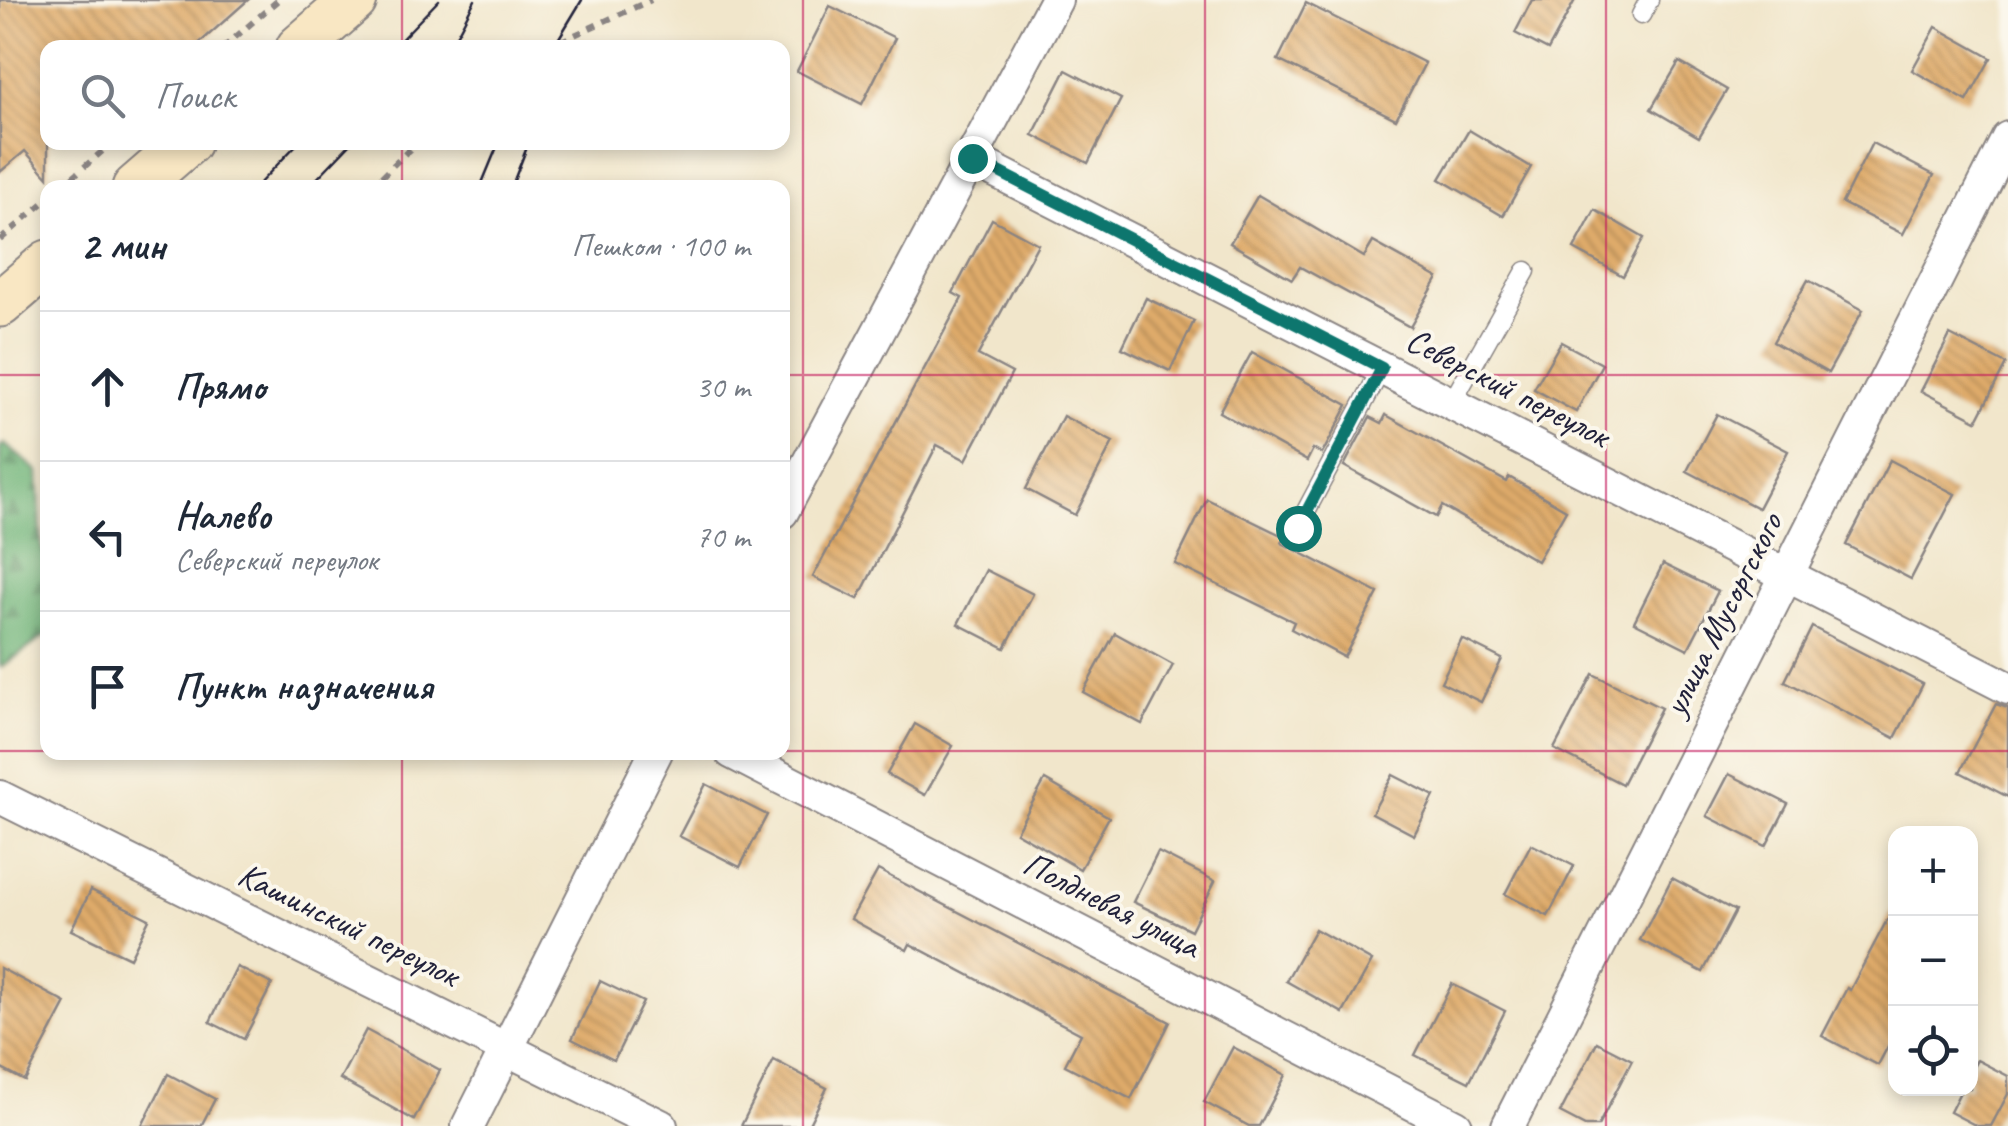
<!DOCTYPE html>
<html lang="ru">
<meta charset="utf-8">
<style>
body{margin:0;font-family:Caveat,sans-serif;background:#f6f6f7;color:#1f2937}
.controls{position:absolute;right:30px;bottom:30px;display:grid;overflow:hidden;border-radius:20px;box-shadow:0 5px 15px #0003}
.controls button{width:90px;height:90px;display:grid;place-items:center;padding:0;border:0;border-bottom:2px solid #e0e1e3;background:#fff;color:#1f2937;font:50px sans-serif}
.stop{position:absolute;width:30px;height:30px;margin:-22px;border:8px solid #0f766e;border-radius:50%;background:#fff}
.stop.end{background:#0f766e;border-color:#fff;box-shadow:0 2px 10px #0008}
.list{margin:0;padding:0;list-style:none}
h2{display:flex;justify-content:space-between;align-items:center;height:130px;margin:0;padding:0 40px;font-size:42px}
h2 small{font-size:32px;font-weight:400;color:#747a83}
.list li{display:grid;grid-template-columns:65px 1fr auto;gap:30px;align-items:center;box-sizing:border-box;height:150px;padding:0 40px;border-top:2px solid #e0e1e3}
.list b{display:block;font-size:38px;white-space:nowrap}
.list p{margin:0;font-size:32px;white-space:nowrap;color:#747a83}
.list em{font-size:32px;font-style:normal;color:#747a83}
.icon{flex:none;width:55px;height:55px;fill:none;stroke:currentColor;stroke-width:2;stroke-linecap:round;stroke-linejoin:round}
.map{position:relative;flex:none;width:2008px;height:1126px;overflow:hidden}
.search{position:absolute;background:#fff;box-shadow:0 5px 15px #0003;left:40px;top:40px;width:750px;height:110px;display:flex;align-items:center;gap:25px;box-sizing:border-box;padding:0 35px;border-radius:20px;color:#747a83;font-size:38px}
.panel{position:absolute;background:#fff;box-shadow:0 5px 15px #0003;left:40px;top:180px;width:750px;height:580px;border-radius:20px}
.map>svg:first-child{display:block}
</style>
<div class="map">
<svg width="2008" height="1126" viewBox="0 0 2008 1126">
<defs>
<pattern id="forest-firs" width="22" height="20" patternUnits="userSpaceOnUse" patternTransform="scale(2.5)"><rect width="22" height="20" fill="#70b478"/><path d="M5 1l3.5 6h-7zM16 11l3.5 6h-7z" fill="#5c9264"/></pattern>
<pattern id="building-back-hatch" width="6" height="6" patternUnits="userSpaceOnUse" patternTransform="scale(2.5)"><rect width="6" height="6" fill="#dfab6a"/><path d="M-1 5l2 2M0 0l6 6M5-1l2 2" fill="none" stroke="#b48b58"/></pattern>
</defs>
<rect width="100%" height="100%" fill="#fbf7ec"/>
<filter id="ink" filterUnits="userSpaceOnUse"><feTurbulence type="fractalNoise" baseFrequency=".01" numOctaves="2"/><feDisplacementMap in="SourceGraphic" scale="20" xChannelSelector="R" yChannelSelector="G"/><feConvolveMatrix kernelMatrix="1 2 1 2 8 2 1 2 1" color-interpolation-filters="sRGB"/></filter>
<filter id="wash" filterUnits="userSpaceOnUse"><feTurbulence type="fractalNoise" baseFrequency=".0048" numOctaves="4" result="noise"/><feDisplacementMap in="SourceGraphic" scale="40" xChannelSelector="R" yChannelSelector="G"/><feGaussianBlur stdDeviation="2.25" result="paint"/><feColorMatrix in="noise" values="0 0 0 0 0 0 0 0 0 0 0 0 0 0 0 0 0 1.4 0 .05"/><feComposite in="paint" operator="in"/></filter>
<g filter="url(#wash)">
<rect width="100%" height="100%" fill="#f1e6cb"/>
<polygon fill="url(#forest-firs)" stroke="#496b5a" stroke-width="2.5" points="4,444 38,471 42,549 47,558 48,634 0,668 0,447"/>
<g id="blocks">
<g fill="url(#building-back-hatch)">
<polygon points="0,0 248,0 194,48 48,48 48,177 25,151 0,172"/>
<polygon points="1532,0 1575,0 1548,50 1515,33"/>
<polygon points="1306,3 1425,63 1396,119 1278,60"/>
<polygon points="830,6 895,38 862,104 797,71"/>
<polygon points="1936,27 1991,58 1967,101 1912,70"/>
<polygon points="1679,62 1727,90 1699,137 1651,109"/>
<polygon points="1066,70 1121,99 1088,163 1033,135"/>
<polygon points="1469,130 1531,167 1503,216 1440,179"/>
<polygon points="1872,143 1934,175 1903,234 1842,203"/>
<polygon points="1258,195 1364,257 1373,242 1438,278 1410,327 1300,267 1292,279 1230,243"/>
<polygon points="1595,210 1644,238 1623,276 1574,249"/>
<polygon points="992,219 1038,244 978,355 1012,373 966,460 937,445 858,599 813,577 962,298 953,293"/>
<polygon points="1808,280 1863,310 1828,373 1773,342"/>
<polygon points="1146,298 1194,321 1170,371 1122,348"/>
<polygon points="1950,335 2006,364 1977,420 1921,391"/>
<polygon points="1561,342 1602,364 1576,412 1534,389"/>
<polygon points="1252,352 1348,405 1322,454 1313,449 1307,461 1219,412"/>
<polygon points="1717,414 1788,451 1758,508 1687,471"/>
<polygon points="1386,415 1507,482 1509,477 1566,510 1537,561 1442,506 1436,517 1344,466 1370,417 1382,423"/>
<polygon points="1063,416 1113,442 1075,515 1026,489"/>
<polygon points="1890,460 1955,494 1911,579 1846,545"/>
<polygon points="1207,499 1285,537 1282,543 1378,593 1344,657 1291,629 1294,622 1175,564"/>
<polygon points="1663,564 1718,591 1688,649 1634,622"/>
<polygon points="986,570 1033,594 1005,648 958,624"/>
<polygon points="1812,627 1923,684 1895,738 1785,681"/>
<polygon points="1115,633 1173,665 1142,724 1083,692"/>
<polygon points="1462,639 1502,659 1481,702 1441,682"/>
<polygon points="1593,674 1661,708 1622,784 1554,749"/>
<polygon points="1996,704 2008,708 2008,797 1960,772"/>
<polygon points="915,724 953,746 925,795 887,774"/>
<polygon points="1729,774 1788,804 1766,846 1707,816"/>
<polygon points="1393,775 1434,796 1414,835 1372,813"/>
<polygon points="1045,780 1109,817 1080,869 1016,832"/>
<polygon points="706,784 767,815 740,867 679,836"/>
<polygon points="1531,844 1574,866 1548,916 1505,894"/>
<polygon points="1158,852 1215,881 1191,930 1133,902"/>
<polygon points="878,870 1170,1022 1131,1099 1065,1065 1081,1034 910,944 907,950 851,919"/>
<polygon points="1672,878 1735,911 1703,972 1640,940"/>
<polygon points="91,890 149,919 130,958 71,930"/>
<polygon points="1896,903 1896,1031 1878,1065 1822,1036 1847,988 1850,990"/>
<polygon points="1315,929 1372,961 1343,1013 1286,981"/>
<polygon points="237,967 272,984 244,1039 210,1022"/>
<polygon points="0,968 66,1003 25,1081 0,1068"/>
<polygon points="600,981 643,1002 614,1060 572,1039"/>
<polygon points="1452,984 1505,1011 1469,1082 1415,1055"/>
<polygon points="366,1030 440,1070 414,1120 340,1079"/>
<polygon points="1597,1042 1632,1060 1598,1126 1585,1126 1560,1113"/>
<polygon points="1233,1047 1286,1075 1259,1126 1249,1126 1204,1102"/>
<polygon points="774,1060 827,1088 808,1126 741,1126"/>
<polygon points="1977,1060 2008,1076 2008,1094 1991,1126 1977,1126 1950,1112 1962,1088 1970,1088 1970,1072"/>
<polygon points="168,1074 215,1099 201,1126 142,1126"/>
</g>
</g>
</g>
<g filter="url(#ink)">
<use href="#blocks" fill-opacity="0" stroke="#8a8483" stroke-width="2.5"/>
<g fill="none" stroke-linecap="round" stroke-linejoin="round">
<g stroke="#8a8483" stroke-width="21">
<g id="service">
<polyline points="1641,15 1649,0"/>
<polyline points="1452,402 1526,271"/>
<polyline points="1297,528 1382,368"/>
</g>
</g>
<g stroke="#8a8483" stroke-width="36">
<g id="minor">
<polyline points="972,159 2008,688"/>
<polyline points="782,512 1056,0"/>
<polyline points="731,752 1456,1126"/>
<polyline points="0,797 661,1126"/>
<polyline points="468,1126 656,752"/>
<polyline points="1508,1126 2008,138"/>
</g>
</g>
<g stroke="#8a8483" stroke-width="49">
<g id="secondary">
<polyline points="299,48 354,0"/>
<polyline points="135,188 188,142"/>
<polyline points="0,304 48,263"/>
</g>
</g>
<g stroke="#8a8483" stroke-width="6" stroke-dasharray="8 8" stroke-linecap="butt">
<polyline points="223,48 278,0"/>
<polyline points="546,48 651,0"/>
<polyline points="60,188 113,142"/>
<polyline points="370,188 417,142"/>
<polyline points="0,240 48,199"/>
</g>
<use href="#service" stroke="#fff" stroke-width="18"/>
<use href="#minor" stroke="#fff" stroke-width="32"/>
<use href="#secondary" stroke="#f9e7c3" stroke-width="45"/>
<g stroke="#22223b" stroke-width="2.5">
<polyline points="393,48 439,0"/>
<polyline points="444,48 457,34 475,0"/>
<polyline points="553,48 582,0"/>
<polyline points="255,188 299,142"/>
<polyline points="308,188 352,142"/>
<polyline points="480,188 499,142"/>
<polyline points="511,188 529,142"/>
<polyline points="48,460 48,494"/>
</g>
</g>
</g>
<g fill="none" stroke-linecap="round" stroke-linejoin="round" filter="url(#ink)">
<polyline stroke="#0f766e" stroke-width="12" points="972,158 1382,368 1298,528"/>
</g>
<path fill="none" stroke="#c2185b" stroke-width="2.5" stroke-opacity="0.55" d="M 402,0 L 402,48M 803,0 L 803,1126M 1205,0 L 1205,1126M 1606,0 L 1606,1126M 402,142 L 402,188M 0,375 L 48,375M 782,375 L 2008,375M 0,751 L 48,751M 782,751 L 2008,751M 402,752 L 402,1126"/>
<g text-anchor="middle" stroke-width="8" stroke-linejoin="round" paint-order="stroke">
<g font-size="35" fill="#22223b" stroke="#fbf7ec">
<text transform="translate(1508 387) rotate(27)" y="12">Северский переулок</text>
<text transform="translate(1722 614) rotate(-63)" y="12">улица Мусоргского</text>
<text transform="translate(1112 904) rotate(27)" y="12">Полдневая улица</text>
<text transform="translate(349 924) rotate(26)" y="12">Кашинский переулок</text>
</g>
</g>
</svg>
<div class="controls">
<button>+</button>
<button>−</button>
<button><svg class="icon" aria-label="locate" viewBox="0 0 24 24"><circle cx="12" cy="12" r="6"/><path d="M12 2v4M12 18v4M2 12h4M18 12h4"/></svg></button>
</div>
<div class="stop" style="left:1298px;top:528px"></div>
<div class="stop end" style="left:972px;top:158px"></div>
<div class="search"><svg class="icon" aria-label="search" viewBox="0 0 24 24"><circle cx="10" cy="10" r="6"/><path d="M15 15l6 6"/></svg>Поиск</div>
<section class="panel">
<h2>2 мин<small>Пешком · 100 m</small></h2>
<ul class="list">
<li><svg class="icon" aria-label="ahead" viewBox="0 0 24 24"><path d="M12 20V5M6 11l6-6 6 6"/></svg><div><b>Прямо</b></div><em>30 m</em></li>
<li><svg class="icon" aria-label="left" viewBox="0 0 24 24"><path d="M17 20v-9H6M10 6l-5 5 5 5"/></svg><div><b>Налево</b><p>Северский переулок</p></div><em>70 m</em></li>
<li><svg class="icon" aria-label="arrive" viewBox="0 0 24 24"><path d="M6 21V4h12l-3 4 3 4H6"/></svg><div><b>Пункт назначения</b></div></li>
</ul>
</section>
</div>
